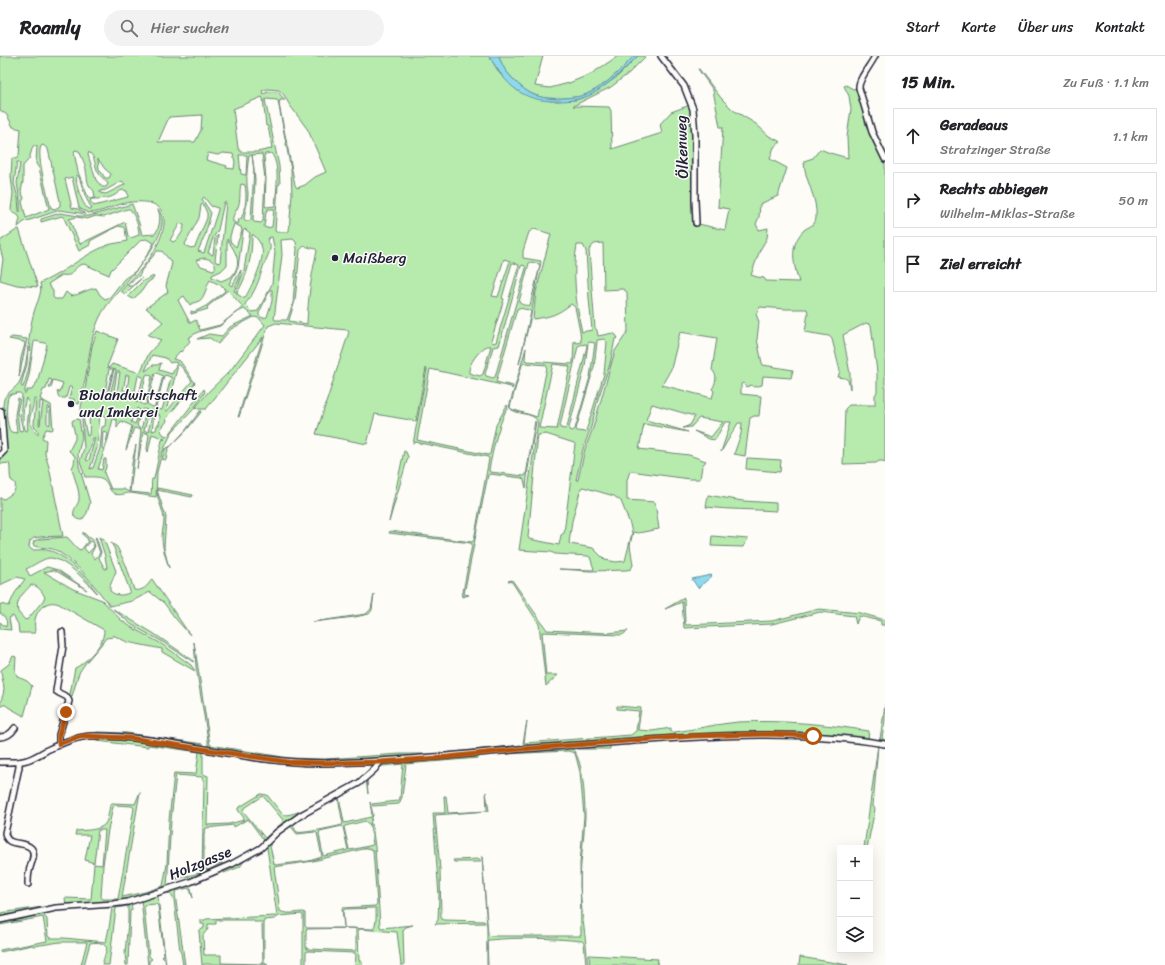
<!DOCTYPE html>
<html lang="de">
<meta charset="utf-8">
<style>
body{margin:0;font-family:Sriracha,sans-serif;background:#f2f2f2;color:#202124}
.controls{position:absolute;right:12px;bottom:12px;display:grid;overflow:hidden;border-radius:0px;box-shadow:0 4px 16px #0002}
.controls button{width:36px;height:36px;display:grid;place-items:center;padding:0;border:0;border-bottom:1px solid #e0e0e0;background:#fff;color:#202124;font:20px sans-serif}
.stop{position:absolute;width:12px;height:12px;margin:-9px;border:3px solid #b45309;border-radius:50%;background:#fff}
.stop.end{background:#b45309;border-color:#fff;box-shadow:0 1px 4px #0008}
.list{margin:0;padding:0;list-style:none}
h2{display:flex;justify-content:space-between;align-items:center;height:52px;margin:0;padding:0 16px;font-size:17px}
h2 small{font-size:13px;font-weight:400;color:#757577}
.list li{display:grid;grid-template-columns:26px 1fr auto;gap:12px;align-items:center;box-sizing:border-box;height:56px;margin:0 8px 8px;padding:0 8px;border:1px solid #e0e0e0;border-radius:0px}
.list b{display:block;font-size:15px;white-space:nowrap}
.list p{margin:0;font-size:13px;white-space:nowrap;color:#757577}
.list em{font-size:13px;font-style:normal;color:#757577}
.icon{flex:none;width:22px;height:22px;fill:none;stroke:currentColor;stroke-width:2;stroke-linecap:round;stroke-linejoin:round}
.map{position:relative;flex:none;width:885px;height:909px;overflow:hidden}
header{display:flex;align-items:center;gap:24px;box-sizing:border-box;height:56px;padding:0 20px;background:#fff;border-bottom:1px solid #e0e0e0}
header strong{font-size:19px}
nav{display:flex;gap:22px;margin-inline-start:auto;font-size:14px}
.search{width:280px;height:36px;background:#f2f2f2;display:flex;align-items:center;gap:10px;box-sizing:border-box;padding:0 14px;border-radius:22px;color:#757577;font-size:15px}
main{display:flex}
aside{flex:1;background:#fff}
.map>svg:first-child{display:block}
</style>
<header>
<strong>Roamly</strong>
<div class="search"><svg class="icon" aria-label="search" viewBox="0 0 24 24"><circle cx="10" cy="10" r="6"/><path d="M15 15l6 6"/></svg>Hier suchen</div>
<nav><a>Start</a><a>Karte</a><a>Über uns</a><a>Kontakt</a></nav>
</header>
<main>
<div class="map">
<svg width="885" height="909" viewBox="0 0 885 909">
<rect width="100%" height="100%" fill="#fdfcf7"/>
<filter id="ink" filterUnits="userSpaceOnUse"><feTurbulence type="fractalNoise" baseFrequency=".025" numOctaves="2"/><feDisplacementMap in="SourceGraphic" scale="8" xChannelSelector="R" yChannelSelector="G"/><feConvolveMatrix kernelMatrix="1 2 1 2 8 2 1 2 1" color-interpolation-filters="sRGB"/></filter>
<g filter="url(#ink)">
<g fill="#b7ebad" stroke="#6c8674" fill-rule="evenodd">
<path d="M 0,0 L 489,0 L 500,18 L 518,35 L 551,45 L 576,44 L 594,37 L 617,21 L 638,0 L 646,0 L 629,17 L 611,31 L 573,50 L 609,51 L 611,55 L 612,93 L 662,77 L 660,68 L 671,56 L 690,49 L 694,79 L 694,167 L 725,174 L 729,153 L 718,151 L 723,71 L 720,71 L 713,34 L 698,13 L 699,13 L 721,42 L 733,54 L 756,68 L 769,80 L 781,86 L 774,91 L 770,103 L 787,112 L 778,140 L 760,148 L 759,161 L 756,168 L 759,174 L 768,172 L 767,182 L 760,194 L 751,219 L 757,221 L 764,222 L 766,225 L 799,226 C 793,207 789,189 804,174 C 809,170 815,170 816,162 C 818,141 804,124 804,105 L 813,102 L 820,93 L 830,97 L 848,102 L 847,81 L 851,53 L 849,40 L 844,30 L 846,29 L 853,33 L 857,32 L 881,100 L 885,106 L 885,407 L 883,405 L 879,405 L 876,407 L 843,408 L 845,353 L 849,349 L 875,349 L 875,339 L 877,336 L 877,316 L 871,269 L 866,267 L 843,279 L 850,318 L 850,333 L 848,324 L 845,322 L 838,321 L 840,315 L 832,283 L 829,280 L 805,276 L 808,257 L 807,253 L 786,253 L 760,251 L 756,258 L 759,266 L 757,283 L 762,307 L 763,309 L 793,314 L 791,322 L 763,320 L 762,329 L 754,331 L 751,329 L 747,331 L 744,327 L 741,328 L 741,338 L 761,340 L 759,360 L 754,360 L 750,362 L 745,400 L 734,398 L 741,378 L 742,367 L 738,367 L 721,396 L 731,366 L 725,366 L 715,384 L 709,383 L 694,375 L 711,381 L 723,366 L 699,362 L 691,371 L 683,372 L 690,369 L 694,362 L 694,360 L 652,348 L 646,364 L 688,376 L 644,368 L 639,393 L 689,399 L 706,405 L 702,410 L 700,423 L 690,423 L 630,415 L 627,424 L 627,444 L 655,446 L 659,473 L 638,477 L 633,476 L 630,489 L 633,509 L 631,513 L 626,514 L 590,515 L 559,513 L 593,514 L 594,513 L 590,501 L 588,500 L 555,498 L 551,496 L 519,494 L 538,366 C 533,355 515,360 509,351 L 526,292 L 525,303 L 526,305 L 572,308 L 573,306 L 574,285 L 577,287 L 581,286 L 580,276 L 575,251 L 571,248 C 557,259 550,261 533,263 L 536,236 L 551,178 L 534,173 L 529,176 L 523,195 L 523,202 L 541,205 L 535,235 L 531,260 L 519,308 L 531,256 L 529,254 L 519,252 L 517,253 L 496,326 L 513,330 L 512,333 L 511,331 L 430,313 L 417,384 L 488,399 L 490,398 L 496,369 L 507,349 L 508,354 L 506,354 C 497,374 493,393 489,414 L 490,416 L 524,420 L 526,419 L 535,365 L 536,366 L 528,413 L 526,432 L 524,424 L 522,422 L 490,418 L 488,419 L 464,538 L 469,539 L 462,541 L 472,489 L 471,487 L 389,477 L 390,475 L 472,486 L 474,484 L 489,403 L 488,401 L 415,386 L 413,388 L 427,313 L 426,312 L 416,365 L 375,358 L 367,388 L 316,378 L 349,276 L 347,274 L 276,267 L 268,270 L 239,361 L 238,361 L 263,281 L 206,353 L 198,353 L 196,351 L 209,335 L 229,316 L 265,269 L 259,262 L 254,261 L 231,273 L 218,288 L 210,282 L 197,283 L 209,278 L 222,280 L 230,271 L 253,260 L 244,253 L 234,258 L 220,270 L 198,276 L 188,282 L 190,285 L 181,296 L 180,295 L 173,303 L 180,305 L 195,327 L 166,363 L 167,365 L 160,374 L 164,379 L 168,380 L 204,333 L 205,336 L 192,355 L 172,376 L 162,397 L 157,416 L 156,441 C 148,440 139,438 131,437 C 125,437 120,440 115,438 C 108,435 109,427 103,423 C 98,420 90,421 85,421 L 80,405 L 84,392 L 81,351 L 85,334 L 92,290 L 97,275 L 118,283 L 107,311 L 109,312 L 112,308 L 140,317 L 149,297 L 161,284 L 148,279 L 163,266 L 146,252 L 168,236 L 166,230 L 172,207 L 162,195 L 157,195 L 141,215 L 140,219 L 128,228 L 128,230 L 132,230 L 142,222 L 125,238 L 121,235 C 130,224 141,215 149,203 C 166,178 178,142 132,146 C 117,147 103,157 88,157 L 79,152 L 72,121 L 65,123 L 72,152 L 78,153 L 86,158 L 60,154 L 24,166 L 18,171 L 20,162 L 18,159 L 13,157 L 11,154 L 13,137 L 11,121 L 12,102 L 16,103 L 19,100 L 21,73 L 13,71 L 7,59 L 0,54 ZM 267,33 L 279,34 L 284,39 L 289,48 L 308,74 L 326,116 L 315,121 L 305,129 L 297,132 L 295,129 L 279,48 L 280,44 L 285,44 L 278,36 L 268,36 L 263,38 L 262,35 ZM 262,41 L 263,42 L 266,70 L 268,70 L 272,92 L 271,93 L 257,96 L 241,96 L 238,92 L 233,53 ZM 267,43 L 277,44 L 278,45 L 291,114 L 292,138 L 289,175 L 287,176 L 276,176 L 275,175 L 278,129 L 280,128 L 279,110 L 265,44 ZM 202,59 L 201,74 L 195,86 L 158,86 L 169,61 ZM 43,89 L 48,93 L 60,145 L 60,150 L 55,153 L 51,152 C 48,139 36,101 41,90 ZM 33,90 L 37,90 L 36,108 L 39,112 L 49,153 L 26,162 L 22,146 L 24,142 L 21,135 L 23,126 L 23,110 L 29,103 ZM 75,94 L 79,95 C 81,99 86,110 86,114 C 88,124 86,128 94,135 L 95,142 L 90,143 L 88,141 L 78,116 L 74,96 ZM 89,96 C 96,102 94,109 98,116 C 101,122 105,123 108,128 L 106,131 L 102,131 L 96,124 L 88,99 ZM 208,97 L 218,99 L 223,97 L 233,98 L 235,106 L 234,113 L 226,112 L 227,110 L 206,104 ZM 271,97 C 281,109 276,136 275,150 L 266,151 L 265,150 L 266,123 L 264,100 L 265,98 ZM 262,98 L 265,123 L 263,165 L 261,167 L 254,166 L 253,165 L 255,123 L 252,99 ZM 239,99 L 247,99 L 246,119 L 241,118 ZM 249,99 L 252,99 L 254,113 L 251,164 L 249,165 L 246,165 L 244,163 C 245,154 248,147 248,138 C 248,134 247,131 247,128 C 246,118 248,108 249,99 ZM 98,103 L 105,113 L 111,118 L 109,122 L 105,122 L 99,113 ZM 17,106 L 19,106 L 20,107 L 17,127 L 20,145 L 20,156 L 19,155 L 18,142 L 14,127 ZM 77,119 L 79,121 L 86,142 L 92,153 L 88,153 C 82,148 74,126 77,119 ZM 122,125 L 125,128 L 124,129 L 106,138 L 100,137 L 100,135 L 106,134 ZM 241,128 L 245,129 C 247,141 246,151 241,163 L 239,163 L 238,168 L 233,166 C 232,159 235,157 238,151 C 241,144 239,135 241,128 ZM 123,134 L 127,135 L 128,141 L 94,150 L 90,145 L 92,143 C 98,143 109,143 115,139 C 118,137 119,135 123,134 ZM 204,141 L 211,150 L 218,152 L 218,154 L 204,197 L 198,195 L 205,179 L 211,157 L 202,143 ZM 224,146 L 226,147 L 220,207 L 216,206 L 215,204 L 218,179 L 215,182 L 213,199 L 208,197 L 213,182 L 218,174 ZM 203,148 L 207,157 L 207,162 L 195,191 L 191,192 L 186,190 L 185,188 L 199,162 L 201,149 ZM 268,153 L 274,153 L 272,171 L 266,172 L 264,171 L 266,156 ZM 180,167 L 184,169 C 184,175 178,184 173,186 L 170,184 ZM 234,168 L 241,171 L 242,175 L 236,191 L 230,185 L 230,180 ZM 245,173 L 250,177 L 244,214 L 236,236 L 234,235 L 240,221 L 241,214 L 232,230 L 229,228 L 238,212 L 243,175 ZM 252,179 L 254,179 C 257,183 261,187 262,192 C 265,205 251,231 245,242 L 243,242 L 237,238 L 237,237 C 248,219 252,201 252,179 ZM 270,181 L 272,181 L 275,196 L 272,228 L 258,255 L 252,256 L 246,250 L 245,248 C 255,237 259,224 263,211 C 265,205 269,199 270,193 C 271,189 269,187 267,184 ZM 227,183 C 235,196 244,206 231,221 L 221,225 L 212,221 L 212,219 L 221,215 L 227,209 ZM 293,183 L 296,186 L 297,193 L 293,248 L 287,264 L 275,264 L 274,263 L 282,199 L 281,185 L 281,184 ZM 603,187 L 604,234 L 623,233 L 627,236 L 628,275 L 615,295 L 593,372 L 585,393 L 578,424 L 576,424 L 583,393 L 591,371 L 598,343 L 610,308 L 615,283 L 618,282 L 616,279 L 613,277 L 598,280 L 597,274 L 595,272 L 589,194 L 594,188 ZM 577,189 L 583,189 L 586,195 L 589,242 L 592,274 L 582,276 C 576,250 572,214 577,189 ZM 304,190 L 316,193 L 317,195 C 311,220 308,243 307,268 L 289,265 L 289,264 L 295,245 L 300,194 ZM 204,202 C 210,203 217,206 215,213 L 213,214 L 201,210 L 196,204 ZM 504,203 L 510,205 L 498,241 L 492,240 ZM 531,206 L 539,208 L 540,210 L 530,249 C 527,250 521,249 519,246 L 529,207 ZM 512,207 L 514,207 L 519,209 L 496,286 L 494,287 L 491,285 L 504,243 L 502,242 ZM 524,209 L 526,212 L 495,321 L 493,322 L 486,320 L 485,318 L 493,291 L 499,290 L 521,210 ZM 210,224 L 224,231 L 225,235 L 206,250 L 194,256 L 191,255 L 191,258 L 208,253 L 207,251 L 228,234 L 243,251 L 220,269 L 200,274 L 196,264 L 190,267 L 178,244 L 184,240 L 190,249 C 193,246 195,247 199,245 C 205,242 206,230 210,224 ZM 270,234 L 272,234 L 272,245 L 267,261 L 262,262 L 259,259 L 259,257 ZM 680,276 L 717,282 L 712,314 C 718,319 716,327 712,333 L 714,335 L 712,342 L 662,329 L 671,313 ZM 604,283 L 607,286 L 604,318 L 586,375 L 585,376 L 577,375 L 576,373 L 594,311 L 597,286 L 597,284 ZM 589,286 L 595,287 L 590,321 L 575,373 L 573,375 L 569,374 L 569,372 L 585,310 L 588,287 ZM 586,288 L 587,290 L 567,371 L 565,373 L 560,372 L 560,370 L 578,290 L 580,289 ZM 487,290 L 491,290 L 483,318 L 480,320 L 469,317 C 468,308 479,294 487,290 ZM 152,299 L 166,302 L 170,307 L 174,306 L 177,307 L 172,318 L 159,314 L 161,307 L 157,309 L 153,309 L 147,314 L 145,315 ZM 524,307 L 546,309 L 547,311 L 537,361 L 511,353 L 510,351 L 522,309 ZM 553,308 L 569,310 L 570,311 L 557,373 L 539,372 ZM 178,309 L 180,309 L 192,325 L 167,355 L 166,355 ZM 109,313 L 113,313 L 107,337 L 105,336 ZM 114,313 L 116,314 L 110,339 L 108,338 ZM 117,316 L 120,316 L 117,336 L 116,337 L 114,335 ZM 155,317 L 157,317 L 163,320 L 155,350 L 153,351 L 147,348 ZM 148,318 L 152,320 L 146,348 L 144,349 L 140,347 L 146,319 ZM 126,319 L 129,319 L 127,335 L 123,334 ZM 139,319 L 143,321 L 137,347 L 136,346 L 134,340 L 138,320 ZM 165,319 L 171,321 L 171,322 L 162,354 L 157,353 L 156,351 L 164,320 ZM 137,352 L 140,354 L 135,368 L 131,366 ZM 144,353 L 147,354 L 141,373 L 139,372 L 137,369 L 142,354 ZM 150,354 L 153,355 L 148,376 L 144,374 ZM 85,355 L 89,355 L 89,356 C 89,364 90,372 89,379 L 87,380 L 83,361 ZM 100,358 L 106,361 L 105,370 L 102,371 L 100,392 L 93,412 L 90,413 L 97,392 ZM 154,358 L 159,358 L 160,361 L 159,369 L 157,369 L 156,374 L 152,375 ZM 113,363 L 117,364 L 117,372 L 121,365 L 132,370 L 126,394 L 134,372 L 141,374 L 137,413 L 143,376 L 149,378 L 147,393 L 148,396 L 152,378 L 165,383 L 162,384 L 154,423 L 152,423 C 151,428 152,432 151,438 L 130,436 L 136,389 L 132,407 L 129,436 L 123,433 L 111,433 L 104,417 L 106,411 L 106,403 L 104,403 L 102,414 L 98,413 L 107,387 ZM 104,375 L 108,378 L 104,393 L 102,392 L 103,376 ZM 546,378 L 574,387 L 575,388 L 564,477 L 561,479 L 559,489 L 529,483 L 528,481 L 538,379 ZM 93,382 L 95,382 L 89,404 L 87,405 L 86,402 L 91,390 ZM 583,431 L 614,440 L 621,445 L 630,468 L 632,477 L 625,505 L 616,506 L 605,504 L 593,492 L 570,488 L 569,487 L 572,465 L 581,432 Z"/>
<path d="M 499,0 L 543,0 L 535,30 L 550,32 L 569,27 L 591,18 L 618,0 L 634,0 C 621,13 607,29 589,37 C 582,41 573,41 565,42 C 542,44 529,40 513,23 C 505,14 503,12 499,0 Z"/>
<path d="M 132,148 L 139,167 L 142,179 L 155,178 C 160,171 161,161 158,153 C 178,176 121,230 108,248 C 91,270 90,298 85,324 C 83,332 81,340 79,348 L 74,347 L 74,343 L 69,343 L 72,331 L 69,331 L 66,342 L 59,342 L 57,335 L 60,336 L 63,327 L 53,324 L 51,332 L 49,332 L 52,324 L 49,323 L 46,333 L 43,334 L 40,343 L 51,349 L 53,373 L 52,374 L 46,373 L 42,382 L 46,384 L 45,398 L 49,411 L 63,480 L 40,481 L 34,482 L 30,485 L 29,491 L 32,494 C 39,494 45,493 51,495 C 67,500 89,524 97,537 C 88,527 64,501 49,502 C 42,503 33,510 26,513 L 30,520 L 47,511 L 58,514 L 87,534 L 58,516 L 53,514 L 44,516 L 73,533 L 102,544 L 121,564 L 131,571 L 160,587 L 173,596 L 191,609 L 195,615 L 162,596 L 162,593 L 127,586 L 113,579 L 113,581 L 106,582 C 98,594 87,603 80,615 C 76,623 75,632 72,640 L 68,639 L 70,638 L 75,612 C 83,609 99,592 102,584 C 103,581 104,577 104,574 L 59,548 C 47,543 37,553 35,564 C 34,568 35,573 35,577 L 19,577 L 18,568 L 13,560 L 9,562 L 11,574 L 0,573 L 0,566 L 6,571 C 8,564 5,561 0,557 L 0,548 L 9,550 L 15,537 L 25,523 L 17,521 L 0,529 L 0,442 L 4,443 C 11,438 17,436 15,427 L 11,424 C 9,419 11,412 9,407 L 0,408 C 0,403 5,400 6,395 C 8,378 0,359 4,343 C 7,336 16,333 20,325 C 30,304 27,279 34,256 C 36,248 43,237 40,227 C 64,217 84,198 108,189 C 114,187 121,187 127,185 L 125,173 L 123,171 L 118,170 L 90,185 L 90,189 L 79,195 L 64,162 L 62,160 L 41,166 L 41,163 L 60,157 L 79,160 L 89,160 ZM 127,153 L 130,153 C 135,160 139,170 139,179 L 131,182 L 128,180 L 125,166 L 80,188 L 69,163 L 77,161 L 87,163 L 96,160 L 104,161 ZM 146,183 L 154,187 L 147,199 L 137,214 L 124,223 L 110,241 L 105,243 L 100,239 L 96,232 C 87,233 80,239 71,240 L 66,236 L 62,243 L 55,243 L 53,241 L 53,235 L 48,228 L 62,219 C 76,222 72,209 84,208 L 109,219 L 111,214 L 141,184 ZM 35,285 L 45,287 L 47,289 L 37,327 L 35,328 L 32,334 L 27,334 L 26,337 L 24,337 L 29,319 L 34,286 ZM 30,288 C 32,302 28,318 23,331 L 22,331 L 21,329 L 27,308 L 28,290 ZM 17,337 L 20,337 L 22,339 L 20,361 L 23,374 L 20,375 L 19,373 L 17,356 L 20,343 L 18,342 L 15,359 L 17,377 L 11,376 C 6,371 5,346 9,339 ZM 26,342 C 33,351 25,364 28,374 L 26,375 C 21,365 23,353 26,342 ZM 34,343 L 36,343 L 34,367 L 34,370 L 38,374 L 38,378 L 37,378 C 23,362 33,361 34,343 ZM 40,345 L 43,346 L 40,369 L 39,369 ZM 48,350 L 50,353 L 50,368 L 49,369 L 47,367 L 47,351 ZM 31,529 C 38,529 43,536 45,542 L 28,563 L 25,564 L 18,556 C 15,544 23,538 31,529 Z"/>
<polygon points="18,173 19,173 38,231 17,229 0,224 3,203 0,192 0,185"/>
<polygon points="152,221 153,220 154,222 147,227 141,236 133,243 128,240 143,225"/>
<polygon points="12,281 27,283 19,321 21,302 25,288 24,286 9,283"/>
<polygon points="200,355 202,355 185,376 168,393 166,404 162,403 165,393 171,390 185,375"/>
<path d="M 79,363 L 82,381 L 78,398 L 79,410 L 90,447 L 87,457 L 82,464 C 79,464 75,463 74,460 C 72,454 78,449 79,444 C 80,434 74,422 72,412 L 74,408 L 75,400 L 69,395 L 75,383 L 75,378 L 72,366 L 73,364 Z"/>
<polygon points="404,395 406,396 408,401 389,466"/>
<polygon points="747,402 781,404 780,416 746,413"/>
<path d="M 157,432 L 193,439 L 192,441 L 157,434 L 166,461 L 164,492 L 169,512 C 166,502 162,492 162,481 C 162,475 164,469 164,463 C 163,452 156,443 157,432 Z"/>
<path d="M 708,439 L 743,445 L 776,447 L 776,455 C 752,453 729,454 706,451 Z"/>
<path d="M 83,476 L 89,482 L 92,482 L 95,490 L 91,498 L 95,503 L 100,497 L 95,482 L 96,481 L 101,496 L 99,502 L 105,513 L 107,512 L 105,500 L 99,481 L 104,484 L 116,515 L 110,530 L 110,535 C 116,540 122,540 129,537 L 130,535 L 114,492 L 111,487 L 117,491 L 126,509 L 134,534 C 142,536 148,530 152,523 L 190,579 L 175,562 L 164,547 L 150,536 L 132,545 L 110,550 C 94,530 82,511 59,496 C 51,490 38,493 33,489 L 34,485 L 40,483 L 67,481 L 78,493 L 81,494 L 88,485 L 87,482 L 83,479 ZM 90,485 L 92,486 L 94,491 L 88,497 L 84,492 Z"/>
<polygon points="712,480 748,483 743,491 711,490"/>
<polygon points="512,524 547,574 608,577 628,575 622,579 542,576 546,619 558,619 546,630 539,568 512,526 508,525"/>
<polygon points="374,538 372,554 369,558 355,561 313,566 366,558 371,553"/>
<polygon points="684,542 685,567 686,569 772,565 819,553 860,557 885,564 885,569 881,569 881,565 859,560 856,568 854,560 820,556 772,568 684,572 682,546 665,553"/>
<polygon points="113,553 153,577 194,605 193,606 161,585 132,569"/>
<polygon points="194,586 210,689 289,702 325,703 400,698 437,698 436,699 325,706 288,704 211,693 208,691 208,684 196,611"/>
<path d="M 13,600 L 16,601 L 15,616 L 18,621 L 27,625 L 32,630 L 24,660 L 8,651 L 6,649 L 3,649 L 0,651 C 0,645 3,641 4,634 C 4,627 1,621 1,614 L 9,608 Z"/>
<path d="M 885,649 L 885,664 L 882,682 L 885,684 L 885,686 C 861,683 837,679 813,678 C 717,673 621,685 526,691 L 523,687 L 527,665 L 524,687 L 631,679 L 636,675 L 639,655 L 617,653 L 617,650 L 641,652 L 638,674 L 652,675 L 671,672 L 671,676 L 675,676 C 696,673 717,668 738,666 C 782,664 826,668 869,675 L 868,682 L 878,684 L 880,683 Z"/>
<polygon points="98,676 127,677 204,688 202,690 97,678 85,678"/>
<path d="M 97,682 L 130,684 L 288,708 L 304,709 L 373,708 L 375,709 L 304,710 L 261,706 L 203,696 L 203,718 L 208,720 L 207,769 L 229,768 L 244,764 L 244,762 L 238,754 L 238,752 L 261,738 L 267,739 L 283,759 C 303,759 326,739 347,733 L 300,758 L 266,787 L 248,763 L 234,771 L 234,769 L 206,772 L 204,778 L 204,812 L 208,814 L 220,808 L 221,805 L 223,810 L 190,825 L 188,820 L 174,824 L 174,821 L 178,822 L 200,817 L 202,815 L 204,726 L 202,721 L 176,719 L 171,764 L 167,832 L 127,845 L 66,850 L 65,842 L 91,843 L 94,808 L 102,809 L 105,774 L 98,774 L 94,807 L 85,804 L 90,779 L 75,779 L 76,775 C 84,774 99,775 105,768 C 108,764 109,754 110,749 L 112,747 L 135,748 L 140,736 L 122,841 L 145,836 L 163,830 L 167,808 L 169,764 L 174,717 L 196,718 L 199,696 L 148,689 L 148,691 L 97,685 ZM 263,740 L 283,764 L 283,766 L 265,782 L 243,755 L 243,753 ZM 115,749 L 132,750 L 134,752 L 118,843 L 103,843 L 101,841 L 103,809 L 108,774 L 113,751 Z"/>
<polygon points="521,689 518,692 440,698 440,696 444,697"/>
<polygon points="610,689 610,693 577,693 579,691"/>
<polygon points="878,689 873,750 875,753 867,792 864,792"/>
<path d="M 570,692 C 584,697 585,748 585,762 C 584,784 580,806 580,829 C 581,856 586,882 588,909 L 586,909 L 584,887 L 582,885 C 551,882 519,881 489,884 L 487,885 L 488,909 L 487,909 L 487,872 L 482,800 L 488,879 L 491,880 L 581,880 L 580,807 L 584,760 L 580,716 L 575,697 L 568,695 L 484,699 Z"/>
<polygon points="477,699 479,702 406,708 402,741 399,748 373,750 372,748 398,745 400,742 403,708 383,710 378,712 384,708"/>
<path d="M 367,723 L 368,738 L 366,724 L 357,731 L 339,741 L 344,766 L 345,767 L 371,761 L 372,759 L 370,746 L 373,759 L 370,768 L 372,768 L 375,791 L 380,870 L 381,872 L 413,869 L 406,871 L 403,874 L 404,909 L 401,909 L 397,876 L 360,873 L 358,875 L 359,905 L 362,905 L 362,909 L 355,909 L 356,899 L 355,897 L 308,895 L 306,896 L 306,909 L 303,909 L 303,860 L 302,858 L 279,860 L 275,863 L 264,864 L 264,907 L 268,909 L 205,908 L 202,909 L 199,875 L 204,872 L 204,868 L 201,868 L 201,864 L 205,864 L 206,863 L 276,860 L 277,859 L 267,792 L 271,784 L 270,790 L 274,808 L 275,809 L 309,805 L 322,801 L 317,777 L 315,776 L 297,778 L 289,768 ZM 338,742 L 343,768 L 342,769 C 335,771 302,778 297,776 C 295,774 293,770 293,767 ZM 365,765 L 370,769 L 373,789 L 350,794 L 349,793 L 344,771 L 345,770 ZM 342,770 L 343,771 L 348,794 L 324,800 L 323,799 L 319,778 L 320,775 ZM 367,792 L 373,794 L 377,848 L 375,850 L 342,852 L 344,872 L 307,872 L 305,870 L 305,857 L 303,856 C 296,856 287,859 280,855 L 274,811 L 313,805 ZM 375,852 L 376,852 C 376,859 377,867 373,873 L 345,872 L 344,870 L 343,855 L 345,853 ZM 216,864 L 254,864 L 254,866 L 262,866 L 263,908 L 221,907 L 221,899 L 204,899 L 203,879 L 208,873 L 208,868 L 216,868 ZM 355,872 L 356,874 L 356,893 L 355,895 L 308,893 L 306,892 L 306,874 L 307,873 Z"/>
<polygon points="486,736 489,755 435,759 440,813 441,862 443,864 484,865 485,867 435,868 438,864 439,840 433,757 445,757 444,740 446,740 448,757 487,755"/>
<polygon points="264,791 265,791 244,805 240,811 224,817 223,813"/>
<polygon points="480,803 480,806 454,806 453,804"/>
<polygon points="186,829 191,832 193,842 190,834 188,832 176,835 175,838 185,909 183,909 181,897 180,895 174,844 170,837 160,839 158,841 166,909 165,904 162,901 164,899 158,850 156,848 145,849 144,851 149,900 152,903 149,905 149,909 148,909 141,843"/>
<path d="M 131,846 L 132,854 L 130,855 L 128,909 L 126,909 L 125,897 L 128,866 L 128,850 L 116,852 L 109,909 L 102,909 L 107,892 C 103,886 97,886 90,887 L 84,909 L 81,909 L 87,886 L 60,886 L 34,890 L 32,889 L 0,896 L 0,894 L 47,885 L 43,861 L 0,869 L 0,857 L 42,851 L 45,861 L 47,863 L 48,880 L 50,882 L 64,882 L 106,886 L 109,872 L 112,852 L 83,851 Z"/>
<polygon points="589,899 658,903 657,909 590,909"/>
<polygon points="800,901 848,909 799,909"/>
</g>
<g fill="#8ddaed" stroke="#6290a6">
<path d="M 489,0 L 499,0 C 503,12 505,14 513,23 C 529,40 542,44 565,42 C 573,41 582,41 589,37 C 607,29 621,13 634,0 L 638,0 C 624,13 611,27 594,37 C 584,43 570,45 559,45 C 522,46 507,30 489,0 Z"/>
<polygon points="711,519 712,520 698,532 692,523"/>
</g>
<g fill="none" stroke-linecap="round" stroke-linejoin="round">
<g stroke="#22223b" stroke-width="8">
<g id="minor">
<polyline points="661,0 684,30 693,53 695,79 695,144 696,167"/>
<path d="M 875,0 C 871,9 858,23 859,32 L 872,76 L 885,103"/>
<polyline points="0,399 4,395 1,355"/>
<path d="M 0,681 C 7,681 11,678 15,672"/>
<polyline points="59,688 59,679 69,645 67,641 59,637 56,635 63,590 62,576"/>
<path d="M 0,706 C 9,706 18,707 27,704 C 34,702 40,698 47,694 C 62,687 77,680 94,680 C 172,680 247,708 325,707 C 391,706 456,699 522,693 C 559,690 597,688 634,685 C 718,679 802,674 885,688"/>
<path d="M 19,706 L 19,711 L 5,777 C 7,792 23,784 31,792 C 37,798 30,808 29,816 C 28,820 28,824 28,828"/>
<polyline points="0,864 56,852 113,848 128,846 190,826 232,808 261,792 277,776 301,759 359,727 375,713 380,706"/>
</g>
</g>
<use href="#minor" stroke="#fdfcf7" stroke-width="5"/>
</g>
</g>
<g fill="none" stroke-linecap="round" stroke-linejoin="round" filter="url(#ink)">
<polyline stroke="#b45309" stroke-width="5" points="66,656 59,679 59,688 75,682 85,680 130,682 288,706 325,707 380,706 439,702 522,693 693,680 770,678 813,680"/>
</g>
<g fill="#22223b" stroke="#fdfcf7" stroke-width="1.5">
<circle cx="335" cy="202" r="4"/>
<circle cx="71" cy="348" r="4"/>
</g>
<g text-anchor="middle" stroke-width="3" stroke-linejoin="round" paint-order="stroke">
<g font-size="15" fill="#22223b" stroke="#fdfcf7">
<text transform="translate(682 91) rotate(-92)" y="5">Ölkenweg</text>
<text transform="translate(200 807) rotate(-22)" y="5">Holzgasse</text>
</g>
<g font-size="15" fill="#22223b" stroke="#fdfcf7" text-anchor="start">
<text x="343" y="207">Maißberg</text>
<text x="79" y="344">Biolandwirtschaft<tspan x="79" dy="17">und Imkerei</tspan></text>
</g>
</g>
</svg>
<div class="controls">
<button>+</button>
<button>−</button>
<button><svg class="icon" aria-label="layers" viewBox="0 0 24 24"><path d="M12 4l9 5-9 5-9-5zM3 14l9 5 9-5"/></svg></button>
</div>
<div class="stop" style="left:813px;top:680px"></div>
<div class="stop end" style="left:66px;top:656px"></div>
</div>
<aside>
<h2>15 Min.<small>Zu Fuß · 1.1 km</small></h2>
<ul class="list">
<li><svg class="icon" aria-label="ahead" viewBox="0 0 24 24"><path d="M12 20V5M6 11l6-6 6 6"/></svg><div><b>Geradeaus</b><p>Stratzinger Straße</p></div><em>1.1 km</em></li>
<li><svg class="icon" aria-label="right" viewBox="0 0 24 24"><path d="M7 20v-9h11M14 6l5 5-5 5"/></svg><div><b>Rechts abbiegen</b><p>Wilhelm-Miklas-Straße</p></div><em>50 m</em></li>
<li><svg class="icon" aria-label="arrive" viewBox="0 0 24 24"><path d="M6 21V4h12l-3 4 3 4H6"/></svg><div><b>Ziel erreicht</b></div></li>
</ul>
</aside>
</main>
